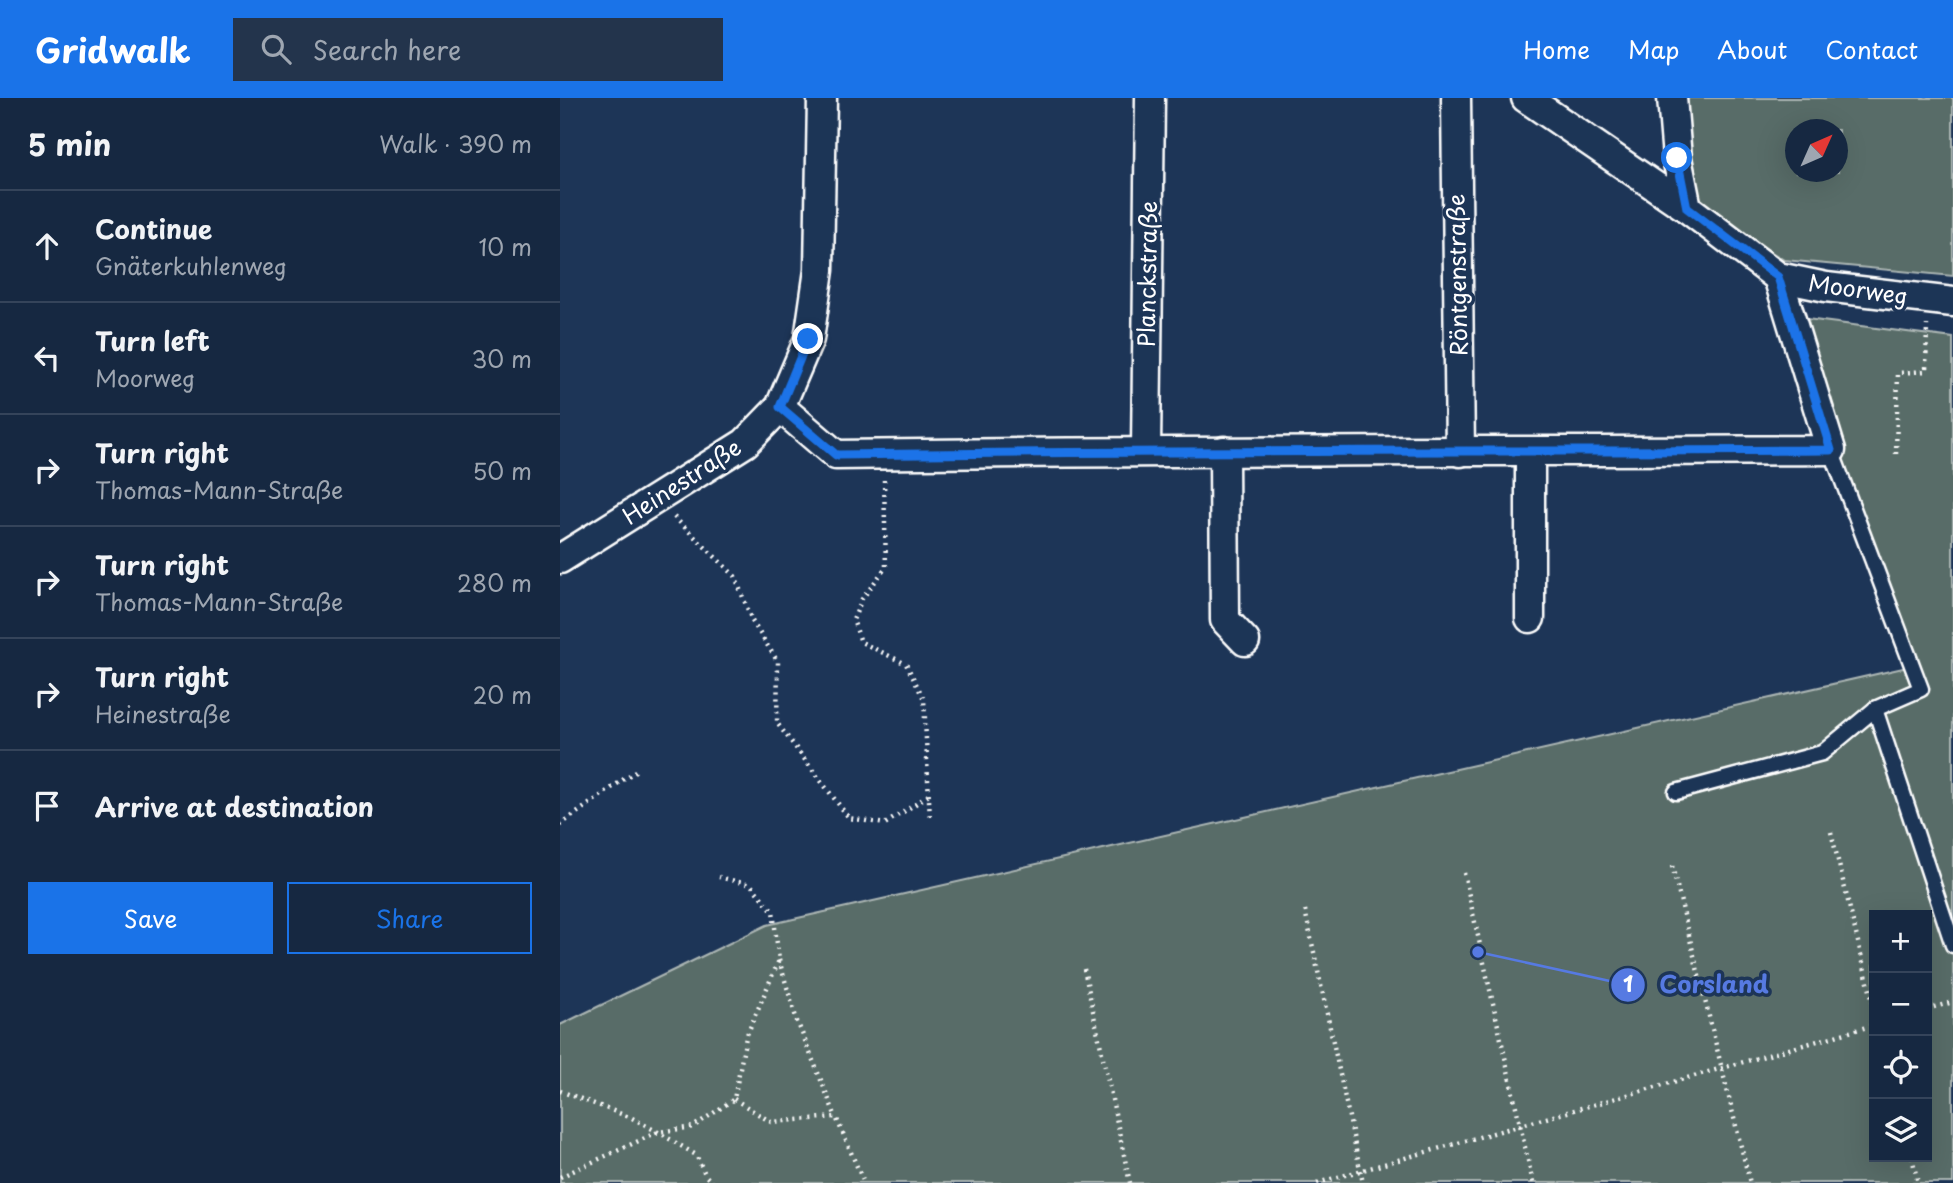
<!DOCTYPE html>
<meta charset="utf-8">
<style>
body{margin:0;font-family:"Playpen Sans",sans-serif;background:#23344c;color:#f1f3f6}
.controls{position:absolute;right:21px;bottom:21px;display:grid;overflow:hidden;border-radius:0px;box-shadow:0 7px 28px #0002}
.controls button{width:63px;height:63px;display:grid;place-items:center;padding:0;border:0;border-bottom:2px solid #35445a;background:#162841;color:#f1f3f6;font:35px sans-serif}
.compass{position:absolute;left:1225px;top:21px;width:63px;height:63px;border-radius:50%;background:#162841;box-shadow:0 7px 28px #0002;rotate:45deg}
.stop{position:absolute;width:21px;height:21px;margin:-16px;border:5px solid #1a73e8;border-radius:50%;background:#fff}
.stop.end{background:#1a73e8;border-color:#fff;box-shadow:0 2px 7px #0008}
.list{margin:0;padding:0;list-style:none}
h2{display:flex;justify-content:space-between;align-items:center;height:91px;margin:0;padding:0 28px;font-size:30px}
h2 small{font-size:23px;font-weight:400;color:#9ea6b1}
.list li{display:grid;grid-template-columns:46px 1fr auto;gap:21px;align-items:center;box-sizing:border-box;height:112px;padding:0 28px;border-top:2px solid #35445a}
.list b{display:block;font-size:26px;white-space:nowrap}
.list p{margin:0;font-size:23px;white-space:nowrap;color:#9ea6b1}
.list em{font-size:23px;font-style:normal;color:#9ea6b1}
.actions{display:flex;gap:14px;padding:21px 28px}
.actions a{flex:1;padding:16px 0;border:2px solid #1a73e8;border-radius:0px;text-align:center;font-size:24px;color:#1a73e8}
.actions .main{background:#1a73e8;color:#fff}
.icon{flex:none;width:38px;height:38px;fill:none;stroke:currentColor;stroke-width:2;stroke-linecap:round;stroke-linejoin:round}
.map{position:relative;flex:none;width:1393px;height:1085px;overflow:hidden}
header{display:flex;align-items:center;gap:42px;box-sizing:border-box;height:98px;padding:0 35px;background:#1a73e8;color:#fff}
header strong{font-size:33px}
nav{display:flex;gap:38px;margin-inline-start:auto;font-size:24px}
.search{width:490px;height:63px;background:#23344c;display:flex;align-items:center;gap:18px;box-sizing:border-box;padding:0 24px;border-radius:0px;color:#9ea6b1;font-size:26px}
main{display:flex}
aside{flex:1;background:#162841}
.map>svg:first-child{display:block}
</style>
<header>
<strong>Gridwalk</strong>
<div class="search"><svg class="icon" aria-label="search" viewBox="0 0 24 24"><circle cx="10" cy="10" r="6"/><path d="M15 15l6 6"/></svg>Search here</div>
<nav><a>Home</a><a>Map</a><a>About</a><a>Contact</a></nav>
</header>
<main>
<aside>
<h2>5 min<small>Walk · 390 m</small></h2>
<ul class="list">
<li><svg class="icon" aria-label="ahead" viewBox="0 0 24 24"><path d="M12 20V5M6 11l6-6 6 6"/></svg><div><b>Continue</b><p>Gnäterkuhlenweg</p></div><em>10 m</em></li>
<li><svg class="icon" aria-label="left" viewBox="0 0 24 24"><path d="M17 20v-9H6M10 6l-5 5 5 5"/></svg><div><b>Turn left</b><p>Moorweg</p></div><em>30 m</em></li>
<li><svg class="icon" aria-label="right" viewBox="0 0 24 24"><path d="M7 20v-9h11M14 6l5 5-5 5"/></svg><div><b>Turn right</b><p>Thomas-Mann-Straße</p></div><em>50 m</em></li>
<li><svg class="icon" aria-label="right" viewBox="0 0 24 24"><path d="M7 20v-9h11M14 6l5 5-5 5"/></svg><div><b>Turn right</b><p>Thomas-Mann-Straße</p></div><em>280 m</em></li>
<li><svg class="icon" aria-label="right" viewBox="0 0 24 24"><path d="M7 20v-9h11M14 6l5 5-5 5"/></svg><div><b>Turn right</b><p>Heinestraße</p></div><em>20 m</em></li>
<li><svg class="icon" aria-label="arrive" viewBox="0 0 24 24"><path d="M6 21V4h12l-3 4 3 4H6"/></svg><div><b>Arrive at destination</b></div></li>
</ul>
<div class="actions"><a class="main">Save</a><a>Share</a></div>
</aside>
<div class="map">
<svg width="1393" height="1085" viewBox="0 0 1393 1085">
<rect width="100%" height="100%" fill="#1d3557"/>
<filter id="ink" filterUnits="userSpaceOnUse"><feTurbulence type="fractalNoise" baseFrequency=".0143" numOctaves="2"/><feDisplacementMap in="SourceGraphic" scale="14" xChannelSelector="R" yChannelSelector="G"/><feConvolveMatrix kernelMatrix="1 2 1 2 8 2 1 2 1" color-interpolation-filters="sRGB"/></filter>
<g filter="url(#ink)">
<g fill="#586c68" stroke="#acb6b4" stroke-width="2" fill-rule="evenodd">
<path d="M 1124,0 L 1393,0 L 1393,178 L 1224,162 L 1134,104 ZM 1236,32 L 1278,32 L 1278,74 L 1236,74 Z"/>
<path d="M 1231,219 L 1393,240 L 1393,1085 L 0,1085 L 0,927 L 207,827 L 1352,568 ZM 1314,817 L 1367,817 L 1367,1059 L 1314,1059 Z"/>
</g>
<g fill="none" stroke-linecap="round" stroke-linejoin="round">
<g stroke="#fff" stroke-width="19">
<g id="lane">
<polyline points="1315,611 1393,847"/>
<polyline points="1116,694 1262,655 1315,611 1361,591 1271,352"/>
</g>
</g>
<g stroke="#fff" stroke-width="33">
<g id="street">
<polyline points="896,0 900,354"/>
<polyline points="966,0 1127,110 1218,179 1266,189 1393,204"/>
<polyline points="1112,0 1117,60 1127,110"/>
<path d="M 220,309 L 276,357 C 607,352 939,354 1271,352 L 1218,179"/>
<polyline points="586,352 590,0"/>
<polyline points="664,353 665,522 685,543"/>
<polyline points="0,461 185,345 220,309 249,241 259,172 262,0"/>
<polyline points="970,520 970,354"/>
</g>
</g>
<g stroke="#fff" stroke-width="4.5" stroke-dasharray="2 5" stroke-linecap="butt">
<polyline points="1336,356 1338,275 1366,273 1367,227"/>
<polyline points="324,382 326,469 302,501 293,522 301,544 346,566 364,601 370,722"/>
<polyline points="114,419 175,478 192,523 218,564 217,625 289,720 325,726 369,697"/>
<polyline points="0,727 78,671"/>
<polyline points="1271,734 1314,909"/>
<polyline points="1112,768 1190,1085"/>
<polyline points="904,775 973,1085"/>
<polyline points="745,812 803,1085"/>
<polyline points="219,862 237,923 276,1019"/>
<polyline points="524,871 570,1085"/>
<polyline points="1367,911 1393,904"/>
<polyline points="0,993 72,1020 98,1034 136,1057 146,1078 153,1085"/>
<polyline points="174,1001 211,1024 276,1019 304,1085"/>
<polyline points="1352,1059 1358,1085"/>
<polyline points="0,1079 98,1034 133,1029 174,1001 186,939 219,862 213,813 191,787 159,779"/>
<polyline points="757,1085 1314,927"/>
</g>
<use href="#lane" stroke="#1d3557" stroke-width="14"/>
<use href="#street" stroke="#1d3557" stroke-width="28"/>
</g>
</g>
<g fill="none" stroke-linecap="round" stroke-linejoin="round" filter="url(#ink)">
<path stroke="#1a73e8" stroke-width="9" d="M 248,241 L 220,309 L 276,357 C 607,352 939,354 1271,352 L 1218,179 L 1127,110 L 1117,60"/>
</g>
<g text-anchor="middle" stroke-width="7" stroke-linejoin="round" paint-order="stroke">
<g font-size="23" fill="#fff" stroke="#1d3557">
<text transform="translate(588 176) rotate(-89)" y="8">Planckstraße</text>
<text transform="translate(898 177) rotate(-91)" y="8">Röntgenstraße</text>
<text transform="translate(1298 192) rotate(8)" y="8">Moorweg</text>
<text transform="translate(122 384) rotate(-33)" y="8">Heinestraße</text>
</g>
</g>
<path fill="none" stroke="#567ae2" stroke-width="2.5" d="M918 854L1068 887"/>
<g fill="#567ae2" stroke="#1d3557" stroke-width="2.5">
<circle cx="918" cy="854" r="7"/>
<circle cx="1068" cy="887" r="18"/>
</g>
<g font-size="21" text-anchor="middle" font-weight="bold" fill="#fff">
<text x="1068" y="894">1</text>
</g>
<g font-size="24" text-anchor="middle" font-weight="bold" fill="#567ae2" stroke="#1d3557" stroke-width="7" stroke-linejoin="round" paint-order="stroke">
<text x="1154" y="895">Corsland</text>
</g>
</svg>
<div class="controls">
<button>+</button>
<button>−</button>
<button><svg class="icon" aria-label="locate" viewBox="0 0 24 24"><circle cx="12" cy="12" r="6"/><path d="M12 2v4M12 18v4M2 12h4M18 12h4"/></svg></button>
<button><svg class="icon" aria-label="layers" viewBox="0 0 24 24"><path d="M12 4l9 5-9 5-9-5zM3 14l9 5 9-5"/></svg></button>
</div>
<svg class="compass" viewBox="-18 -18 36 36"><path d="M0-13l5 13h-10z" fill="#e53935"/><path d="M0 13l5-13h-10z" fill="#9ea6b1"/></svg>
<div class="stop" style="left:1117px;top:60px"></div>
<div class="stop end" style="left:248px;top:241px"></div>
</div>
</main>
